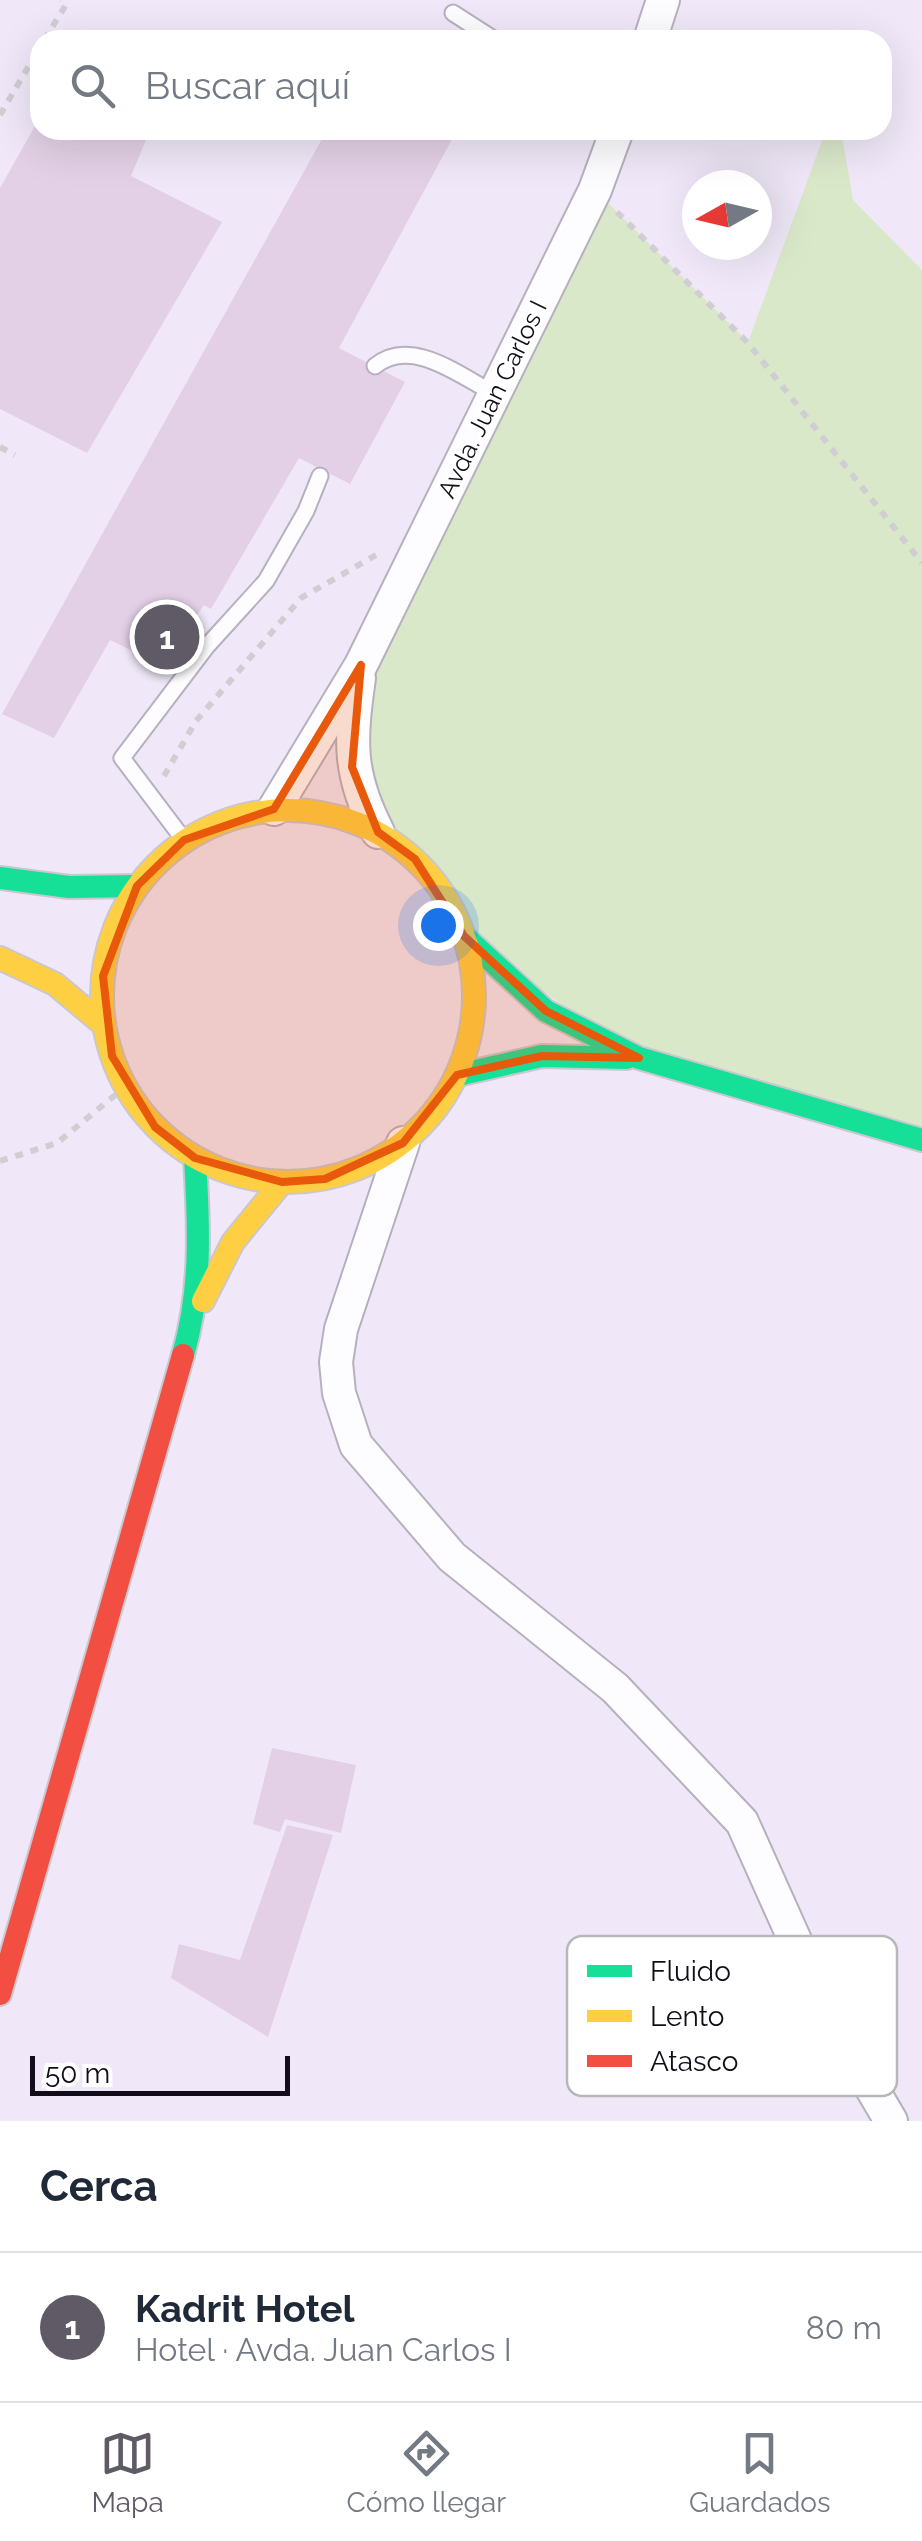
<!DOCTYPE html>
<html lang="es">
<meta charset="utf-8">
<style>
body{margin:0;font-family:Raleway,sans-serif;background:#f6f6f7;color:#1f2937}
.compass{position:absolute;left:682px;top:170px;width:90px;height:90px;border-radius:50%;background:#fff;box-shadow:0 10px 40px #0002;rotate:262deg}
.scale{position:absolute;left:30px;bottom:25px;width:260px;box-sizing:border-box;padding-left:10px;border:5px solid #130d19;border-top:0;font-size:28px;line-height:35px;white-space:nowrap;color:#130d19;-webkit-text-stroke:8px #fff;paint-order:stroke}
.you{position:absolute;left:438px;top:925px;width:35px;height:35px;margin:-25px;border:8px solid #fff;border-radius:50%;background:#1a73e8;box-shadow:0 0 0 15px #1a73e833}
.badge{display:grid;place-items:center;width:65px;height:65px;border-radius:50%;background:#605a67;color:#fff;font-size:32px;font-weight:700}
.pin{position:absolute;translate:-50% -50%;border:5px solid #fff;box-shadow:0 2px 10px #0006}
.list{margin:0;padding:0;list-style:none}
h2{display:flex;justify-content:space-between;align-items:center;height:130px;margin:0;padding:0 40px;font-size:42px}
h2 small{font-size:32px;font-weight:400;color:#747a83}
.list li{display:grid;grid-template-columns:65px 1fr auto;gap:30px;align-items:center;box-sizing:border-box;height:150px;padding:0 40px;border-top:2px solid #e0e1e3}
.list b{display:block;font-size:38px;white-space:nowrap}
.list p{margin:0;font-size:32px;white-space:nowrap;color:#747a83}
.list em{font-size:32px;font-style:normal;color:#747a83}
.icon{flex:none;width:55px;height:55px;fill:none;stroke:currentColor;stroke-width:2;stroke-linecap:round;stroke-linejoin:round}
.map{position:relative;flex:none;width:922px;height:2121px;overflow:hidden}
.search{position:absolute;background:#fff;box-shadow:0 10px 40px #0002;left:30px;right:30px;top:30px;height:110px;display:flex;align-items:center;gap:25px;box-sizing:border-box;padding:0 35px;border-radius:30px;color:#747a83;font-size:38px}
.sheet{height:280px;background:#fff}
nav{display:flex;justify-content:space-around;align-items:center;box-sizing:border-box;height:140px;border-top:2px solid #e0e1e3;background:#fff;font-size:28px;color:#747a83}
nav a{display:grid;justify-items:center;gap:5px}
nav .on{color:#605a67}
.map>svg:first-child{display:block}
</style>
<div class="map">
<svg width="922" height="2121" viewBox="0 0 922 2121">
<rect width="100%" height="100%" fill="#f0e8f8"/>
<polygon fill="#dae8ca" points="826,130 841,130 853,200 922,270 922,1140 639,1058 464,936 446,888 378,832 361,665 595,190 748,342"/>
<g fill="#e3d0e6">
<polygon points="40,117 40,130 150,130 131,176 222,222 87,453 0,409 0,188"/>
<polygon points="327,130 457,130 339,348 405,382 350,484 299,458 211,609 204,605 161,665 110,640 54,738 2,714"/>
<polygon points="272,1748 356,1765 341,1833 285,1819 280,1832 253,1824"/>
<polygon points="287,1825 333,1835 268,2037 171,1978 179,1944 240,1960"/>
</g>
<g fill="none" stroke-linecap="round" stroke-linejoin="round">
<g stroke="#b7b0be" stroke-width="19">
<g id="lane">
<polyline points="453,13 495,40"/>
<path d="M 375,366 C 411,336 460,376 495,394"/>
<polyline points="184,840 122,758 207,646 266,581 306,511 320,476"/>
</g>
</g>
<g stroke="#b7b0be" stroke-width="36">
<g id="street">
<polyline points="650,40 663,0"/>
<path d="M 359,678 C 350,741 348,774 378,832"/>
<polyline points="274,809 361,665 595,190 617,130"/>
<polyline points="403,1143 341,1329 336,1362 339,1393 356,1445 452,1557 615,1688 742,1822 828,2014 891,2121"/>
</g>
</g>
<g stroke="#cac7cf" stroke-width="26">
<g id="fast">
<polyline points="0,878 69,887 137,886"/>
<polyline points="464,936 546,1011 639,1058 922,1140"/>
<polyline points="457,1075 542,1056 627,1058"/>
<path d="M 183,1355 C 202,1289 199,1226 195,1158"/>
</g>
</g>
<g stroke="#cac7cf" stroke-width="26">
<g id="slow">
<circle cx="288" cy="996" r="186"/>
<polyline points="0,958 55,984 104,1025"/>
<polyline points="203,1301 233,1242 282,1182"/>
</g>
</g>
<g stroke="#cac7cf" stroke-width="26">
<polyline id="jam" points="0,1994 183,1355"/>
</g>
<g stroke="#d1ced3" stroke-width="6" stroke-dasharray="8 8" stroke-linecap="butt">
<polyline points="44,40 66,5 61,0"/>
<polyline points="0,115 40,47"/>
<polyline points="617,212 748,343 922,563"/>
<polyline points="0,447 15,455"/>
<polyline points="164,776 196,721 301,598 376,555"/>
<polyline points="0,1161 57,1143 125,1087"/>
</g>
<use href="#lane" stroke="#fdfcfe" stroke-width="15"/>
<use href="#street" stroke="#fdfcfe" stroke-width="32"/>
<use href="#fast" stroke="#16e098" stroke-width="22"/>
<use href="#slow" stroke="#ffcf43" stroke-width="22"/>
<use href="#jam" stroke="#f24e42" stroke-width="22"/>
</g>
<path fill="#e8590c" fill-opacity="0.2" stroke="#e8590c" stroke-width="8" stroke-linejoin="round" d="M 361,665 L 352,767 L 378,832 L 415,859 L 464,936 L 546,1011 L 639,1058 L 542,1056 L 457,1075 L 403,1143 L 325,1179 L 282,1182 L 195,1158 L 155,1127 L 112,1056 L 103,976 L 137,886 L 184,840 L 274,809 Z"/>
<g text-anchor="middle" stroke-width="8" stroke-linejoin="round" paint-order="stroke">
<g font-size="25" fill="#130d19" stroke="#fff">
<text transform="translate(492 399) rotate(-64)" y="9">Avda. Juan Carlos I</text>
</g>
</g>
<rect x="567" y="1936" width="330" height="160" rx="15" fill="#fff" stroke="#b8b6ba" stroke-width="2.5"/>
<rect x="587" y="1965" width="45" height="12" fill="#16e098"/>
<rect x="587" y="2010" width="45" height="12" fill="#ffcf43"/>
<rect x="587" y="2055" width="45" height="12" fill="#f24e42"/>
<g font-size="28" fill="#130d19">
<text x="650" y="1981">Fluido</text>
<text x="650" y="2026">Lento</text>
<text x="650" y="2071">Atasco</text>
</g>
</svg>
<svg class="compass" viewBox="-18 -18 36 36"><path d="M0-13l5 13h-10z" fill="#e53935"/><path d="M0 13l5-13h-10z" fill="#747a83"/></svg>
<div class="scale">50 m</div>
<div class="you"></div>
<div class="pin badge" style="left:167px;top:637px">1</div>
<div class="search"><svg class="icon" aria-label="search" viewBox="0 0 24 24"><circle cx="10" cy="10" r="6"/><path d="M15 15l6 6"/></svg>Buscar aquí</div>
</div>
<section class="sheet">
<h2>Cerca<small></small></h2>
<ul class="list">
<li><span class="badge">1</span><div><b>Kadrit Hotel</b><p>Hotel · Avda. Juan Carlos I</p></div><em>80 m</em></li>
</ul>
</section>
<nav>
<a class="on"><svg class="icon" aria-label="map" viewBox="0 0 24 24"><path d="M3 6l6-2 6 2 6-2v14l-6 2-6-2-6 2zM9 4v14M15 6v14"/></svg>Mapa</a>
<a><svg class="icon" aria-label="directions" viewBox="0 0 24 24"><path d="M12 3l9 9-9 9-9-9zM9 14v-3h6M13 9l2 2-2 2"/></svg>Cómo llegar</a>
<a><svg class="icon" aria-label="saved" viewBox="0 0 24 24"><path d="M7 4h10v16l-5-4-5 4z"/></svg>Guardados</a>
</nav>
